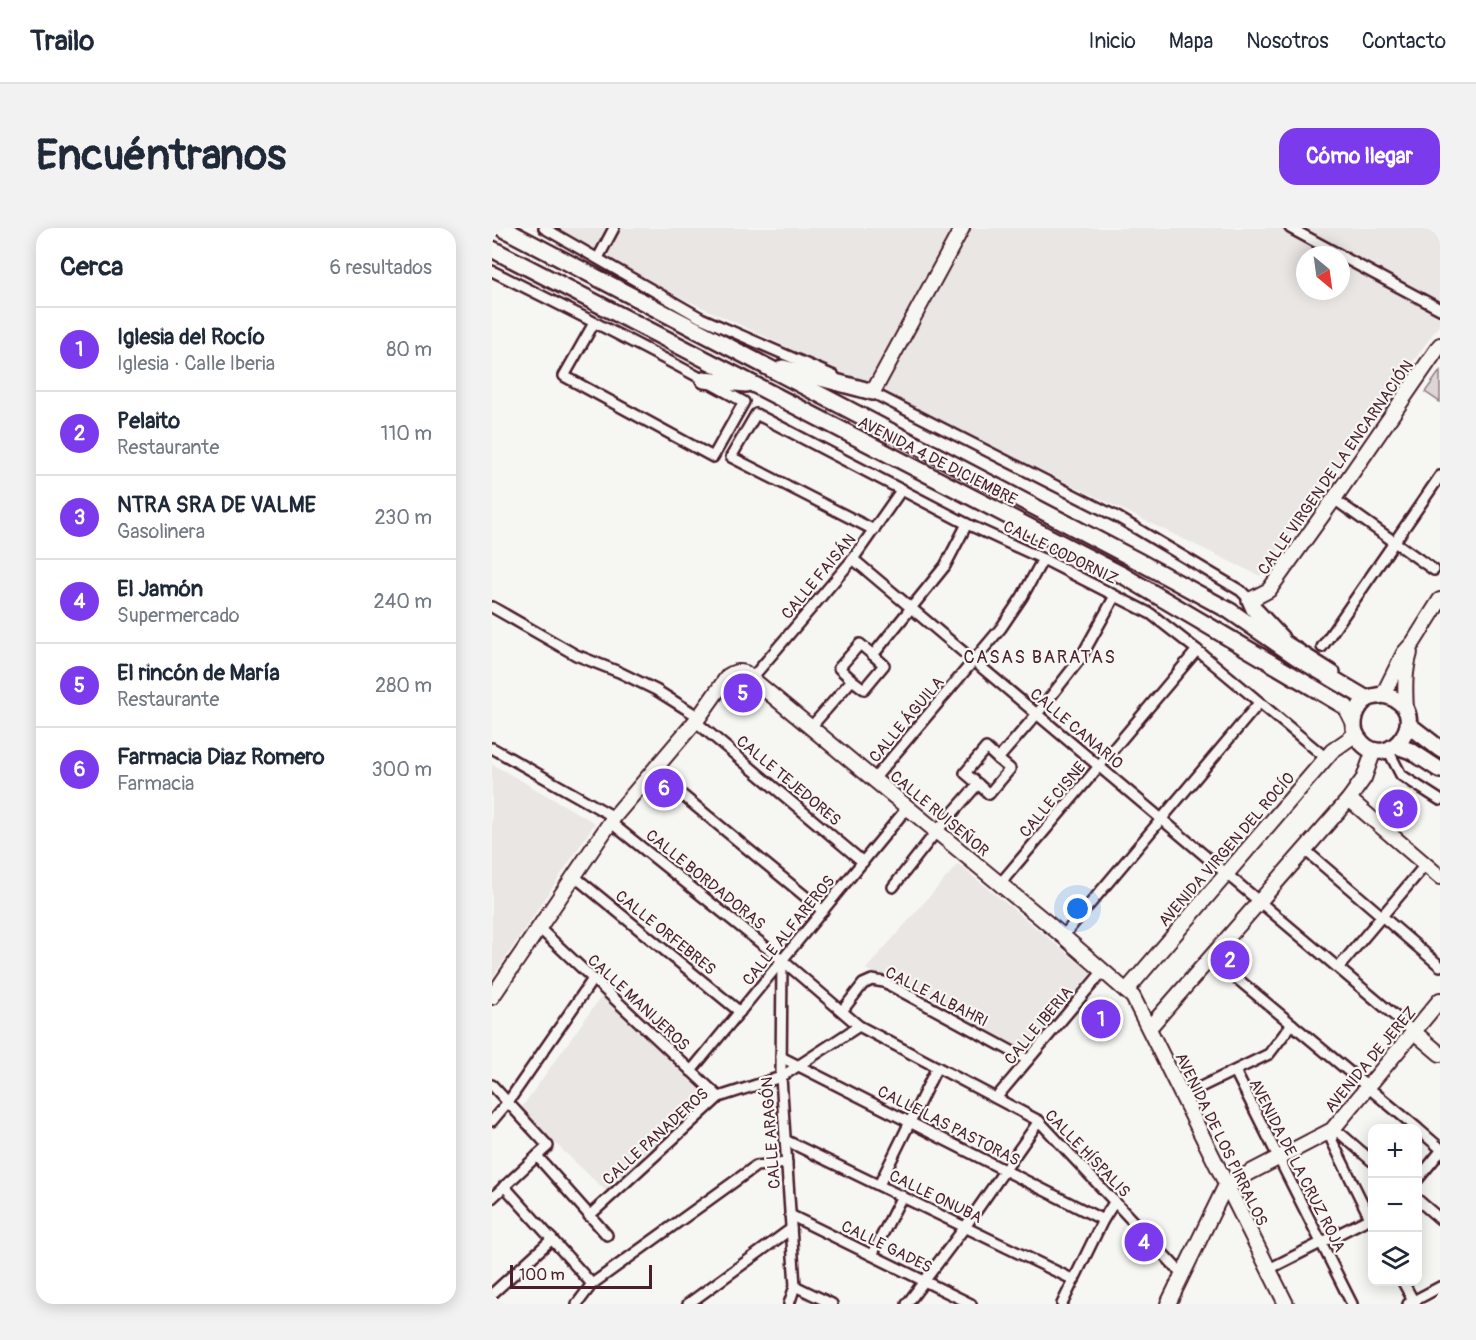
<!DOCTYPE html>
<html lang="es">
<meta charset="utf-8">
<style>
body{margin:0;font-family:Pangolin,sans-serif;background:#f2f2f3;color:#1f2937}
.controls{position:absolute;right:18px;bottom:18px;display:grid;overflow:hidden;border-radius:12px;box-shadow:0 3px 15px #0003}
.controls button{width:54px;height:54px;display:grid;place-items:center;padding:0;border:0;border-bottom:2px solid #e0e1e3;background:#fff;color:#1f2937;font:30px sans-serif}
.compass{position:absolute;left:804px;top:18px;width:54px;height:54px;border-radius:50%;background:#fff;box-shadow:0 3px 15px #0003;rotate:151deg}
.scale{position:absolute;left:18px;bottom:15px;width:142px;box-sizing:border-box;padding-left:6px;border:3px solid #4a1f2b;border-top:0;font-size:16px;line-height:21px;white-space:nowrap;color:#4a1f2b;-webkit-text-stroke:4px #f6f6f2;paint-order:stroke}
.you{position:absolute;left:586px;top:681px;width:21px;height:21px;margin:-15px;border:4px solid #fff;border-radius:50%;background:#1a73e8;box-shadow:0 0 0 9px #1a73e833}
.badge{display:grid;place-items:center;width:39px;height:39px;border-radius:50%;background:#7c3aed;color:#fff;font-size:20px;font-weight:700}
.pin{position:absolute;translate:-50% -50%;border:3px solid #fff;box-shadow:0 2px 6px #0006}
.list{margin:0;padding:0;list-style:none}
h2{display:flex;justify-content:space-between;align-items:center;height:78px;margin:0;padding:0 24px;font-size:26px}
h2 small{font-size:20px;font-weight:400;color:#747a83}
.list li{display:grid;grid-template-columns:39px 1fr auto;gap:18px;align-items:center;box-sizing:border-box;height:84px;padding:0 24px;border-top:2px solid #e0e1e3}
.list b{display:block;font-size:22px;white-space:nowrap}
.list p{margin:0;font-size:20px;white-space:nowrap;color:#747a83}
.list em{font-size:20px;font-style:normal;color:#747a83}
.icon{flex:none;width:33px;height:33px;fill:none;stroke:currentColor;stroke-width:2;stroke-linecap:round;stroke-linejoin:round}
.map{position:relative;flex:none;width:948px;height:1076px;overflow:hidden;border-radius:18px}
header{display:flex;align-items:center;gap:36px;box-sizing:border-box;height:84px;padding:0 30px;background:#fff;border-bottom:2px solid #e0e1e3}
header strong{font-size:28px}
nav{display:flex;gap:33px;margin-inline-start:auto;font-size:21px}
.intro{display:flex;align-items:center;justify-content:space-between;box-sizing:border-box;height:144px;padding:0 36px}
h1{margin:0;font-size:42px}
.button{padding:15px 27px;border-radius:18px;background:#7c3aed;color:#fff;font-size:21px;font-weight:700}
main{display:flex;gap:36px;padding:0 36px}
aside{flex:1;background:#fff;border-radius:18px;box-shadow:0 3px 15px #0003}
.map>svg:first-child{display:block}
</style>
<header>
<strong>Trailo</strong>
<nav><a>Inicio</a><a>Mapa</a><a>Nosotros</a><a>Contacto</a></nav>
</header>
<div class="intro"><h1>Encuéntranos</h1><a class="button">Cómo llegar</a></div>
<main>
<aside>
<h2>Cerca<small>6 resultados</small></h2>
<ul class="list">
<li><span class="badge">1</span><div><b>Iglesia del Rocío</b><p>Iglesia · Calle Iberia</p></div><em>80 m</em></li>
<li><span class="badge">2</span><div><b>Pelaito</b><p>Restaurante</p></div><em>110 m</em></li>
<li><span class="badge">3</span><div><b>NTRA SRA DE VALME</b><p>Gasolinera</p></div><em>230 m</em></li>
<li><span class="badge">4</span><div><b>El Jamón</b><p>Supermercado</p></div><em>240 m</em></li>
<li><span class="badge">5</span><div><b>El rincón de María</b><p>Restaurante</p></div><em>280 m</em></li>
<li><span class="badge">6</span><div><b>Farmacia Diaz Romero</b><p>Farmacia</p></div><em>300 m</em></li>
</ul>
</aside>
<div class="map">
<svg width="948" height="1076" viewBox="0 0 948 1076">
<rect width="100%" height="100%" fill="#f6f6f2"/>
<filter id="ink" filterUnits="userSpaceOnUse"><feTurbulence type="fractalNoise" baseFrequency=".0167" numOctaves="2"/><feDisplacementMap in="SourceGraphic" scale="12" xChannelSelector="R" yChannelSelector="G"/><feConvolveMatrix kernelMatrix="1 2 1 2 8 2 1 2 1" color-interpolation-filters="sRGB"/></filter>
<g filter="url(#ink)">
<g fill="#e9e6e3" fill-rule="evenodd">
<path d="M 39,0 L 948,0 L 948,96 L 768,348 L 270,107 ZM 813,27 L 849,27 L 849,63 L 813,63 Z"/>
<polygon points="0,536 103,595 0,750"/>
<polygon points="466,636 599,745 534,823 374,741"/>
<polygon points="111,766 219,869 115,964 28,882"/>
</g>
<polygon fill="#ddd6d5" stroke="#947a80" stroke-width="1.5" points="948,143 948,174 933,164"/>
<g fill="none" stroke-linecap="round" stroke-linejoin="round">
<g stroke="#4a1f2b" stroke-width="14">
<g id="street">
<polyline points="52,0 209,90 342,148"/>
<polyline points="798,0 848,27"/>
<polyline points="849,28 948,81"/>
<polyline points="106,30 122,0"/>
<path d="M 0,43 C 85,85 170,128 252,174 L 221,229 L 72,148 L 102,95"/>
<polyline points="377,163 627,290 749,363 758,372"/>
<polyline points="842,271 942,342"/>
<polyline points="382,302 239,229 264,186 475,296 551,331 659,386 705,422 834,530"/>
<polyline points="361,331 922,804"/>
<polyline points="0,379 84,427 127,444 164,462 207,489"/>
<polyline points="788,409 843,444"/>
<polyline points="830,419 948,248"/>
<polyline points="260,450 361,331 410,261"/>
<polyline points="360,452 347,440 368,416 381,427 453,338 475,296"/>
<polyline points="203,493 371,634"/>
<polyline points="319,499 360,452 372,461 392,437 381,427"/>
<polyline points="0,520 122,589"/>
<polyline points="896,522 909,547 948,572"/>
<polyline points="161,543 331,683"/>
<polyline points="382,551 509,400 530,369 551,331"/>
<polyline points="486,556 473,545 494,520 506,531 545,486 588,431 623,368"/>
<polyline points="118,594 290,732 367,798 547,893 691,1047"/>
<polyline points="813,622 948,738"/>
<polyline points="82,648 248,784"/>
<polyline points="507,657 705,422"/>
<polyline points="401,659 444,604 486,556 497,566 518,541 506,531"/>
<polyline points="47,700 227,869"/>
<polyline points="571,708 767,475"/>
<polyline points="719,729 925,900"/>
<polyline points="290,732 289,849 303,1058 297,1076"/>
<polyline points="847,739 934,636"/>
<polyline points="350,783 371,756 380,752 392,754 536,832"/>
<polyline points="289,829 611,992"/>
<polyline points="199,843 415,580"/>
<polyline points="743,843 860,1076"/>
<polyline points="0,857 56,918 45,928 115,1007"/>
<polyline points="690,868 777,826 800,796"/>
<polyline points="504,870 611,743"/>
<polyline points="0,893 16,874 101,751"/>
<polyline points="926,901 948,920"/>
<polyline points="293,912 582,1052"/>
<polyline points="880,933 849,906 840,902 840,913 880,994"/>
<polyline points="926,951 948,924"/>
<polyline points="387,957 445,839"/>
<polyline points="12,958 100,1056"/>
<polyline points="0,970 45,928"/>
<polyline points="926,972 948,991"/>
<polyline points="298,987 479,1076"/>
<polyline points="97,988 227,869 289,849 367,798"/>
<polyline points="380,1027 410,968"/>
<polyline points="777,1041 880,989"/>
<polyline points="911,1054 923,1076"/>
<polyline points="303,1058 340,1076"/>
<polyline points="0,1066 60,1011"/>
<polyline points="85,1076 100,1056 264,938 295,935"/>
<polyline points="196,1076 299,1001"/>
<polyline points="415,1076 473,999 547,893"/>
<polyline points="570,1076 611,992 623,973"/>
<polyline points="916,1076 948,1059"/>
</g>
</g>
<g stroke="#4a1f2b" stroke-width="18">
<g id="secondary">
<polyline points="381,164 470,0"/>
<polyline points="758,372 777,362 842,271 948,117"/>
<polyline points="891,467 912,425 921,415 948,372"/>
<path d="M 914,483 C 913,463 912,445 918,425"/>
<polyline points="857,571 948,649"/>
<polyline points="634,763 834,530 840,523 864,506"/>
<path d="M 0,769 L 122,589 L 207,489 L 236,448 C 242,444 246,443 253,445 L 571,708 L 641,769 L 794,1076"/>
<polyline points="657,800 857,571 872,550 882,522"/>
<polyline points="922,804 948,826"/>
<polyline points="676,1076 734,957 840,902 948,772"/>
</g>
</g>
<g stroke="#4a1f2b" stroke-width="20">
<g id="primary">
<polyline points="10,0 646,333 738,383 809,432 875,471"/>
<polyline points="0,21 632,348 854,479 861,493"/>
<polyline points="291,140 381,164"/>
<polyline points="212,152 254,156"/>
<polyline points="758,372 762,381 789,410"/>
<path d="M 891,467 C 948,479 895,553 866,510 C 857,497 864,477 877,470 C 882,468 886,468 891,467 Z"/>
<polyline points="917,497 948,521"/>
<polyline points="905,518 919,523 948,542"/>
</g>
</g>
<use href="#street" stroke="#f6f6f2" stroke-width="9"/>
<use href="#secondary" stroke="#f6f6f2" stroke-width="14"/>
<use href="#primary" stroke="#f6f6f2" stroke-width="15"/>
</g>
</g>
<g text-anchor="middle" stroke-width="4.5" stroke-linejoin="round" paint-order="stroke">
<g font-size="16" fill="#4a1f2b" stroke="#f6f6f2">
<text transform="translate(446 232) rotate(27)" y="6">AVENIDA 4 DE DICIEMBRE</text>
<text transform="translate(843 239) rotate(-55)" y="6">CALLE VIRGEN DE LA ENCARNACIÓN</text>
<text transform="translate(569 324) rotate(26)" y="6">CALLE CODORNIZ</text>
<text transform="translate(326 348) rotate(-50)" y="6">CALLE FAISÁN</text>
<text transform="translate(414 491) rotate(-50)" y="6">CALLE ÁGUILA</text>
<text transform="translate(585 500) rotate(40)" y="6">CALLE CANARIO</text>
<text transform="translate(297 552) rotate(40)" y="6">CALLE TEJEDORES</text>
<text transform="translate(560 571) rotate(-50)" y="6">CALLE CISNE</text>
<text transform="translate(448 585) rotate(40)" y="6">CALLE RUISEÑOR</text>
<text transform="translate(734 621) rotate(-49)" y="6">AVENIDA VIRGEN DEL ROCÍO</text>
<text transform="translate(214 651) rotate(39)" y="6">CALLE BORDADORAS</text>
<text transform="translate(296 702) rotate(-51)" y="6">CALLE ALFAREROS</text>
<text transform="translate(174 704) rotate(39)" y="6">CALLE ORFEBRES</text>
<text transform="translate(445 768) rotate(27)" y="6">CALLE ALBAHRI</text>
<text transform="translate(147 774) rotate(43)" y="6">CALLE MANIJEROS</text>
<text transform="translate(546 797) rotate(-50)" y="6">CALLE IBERIA</text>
<text transform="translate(878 831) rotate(-50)" y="6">AVENIDA DE JEREZ</text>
<text transform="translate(457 897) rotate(27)" y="6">CALLE LAS PASTORAS</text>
<text transform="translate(278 905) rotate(-94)" y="6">CALLE ARAGÓN</text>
<text transform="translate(163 908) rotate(-42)" y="6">CALLE PANADEROS</text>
<text transform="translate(730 911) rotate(64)" y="6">AVENIDA DE LOS PIRRALOS</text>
<text transform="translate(596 925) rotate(46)" y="6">CALLE HÍSPALIS</text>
<text transform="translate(806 937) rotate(63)" y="6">AVENIDA DE LA CRUZ ROJA</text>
<text transform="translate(444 968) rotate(26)" y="6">CALLE ONUBA</text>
<text transform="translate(395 1018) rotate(26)" y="6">CALLE GADES</text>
</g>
<g font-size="18" letter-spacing="1.5" fill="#4a1f2b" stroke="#f6f6f2">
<text x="548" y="435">CASAS BARATAS</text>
</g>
</g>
</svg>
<div class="controls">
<button>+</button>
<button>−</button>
<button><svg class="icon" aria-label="layers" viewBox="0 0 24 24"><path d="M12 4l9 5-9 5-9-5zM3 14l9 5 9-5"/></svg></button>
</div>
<svg class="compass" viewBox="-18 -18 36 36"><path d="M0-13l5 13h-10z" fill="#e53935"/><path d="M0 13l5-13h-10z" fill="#747a83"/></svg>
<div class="scale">100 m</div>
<div class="you"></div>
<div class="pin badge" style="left:609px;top:791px">1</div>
<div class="pin badge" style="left:738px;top:732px">2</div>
<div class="pin badge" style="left:906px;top:581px">3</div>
<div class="pin badge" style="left:652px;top:1014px">4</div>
<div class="pin badge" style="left:251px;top:465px">5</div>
<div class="pin badge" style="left:172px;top:560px">6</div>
</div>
</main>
